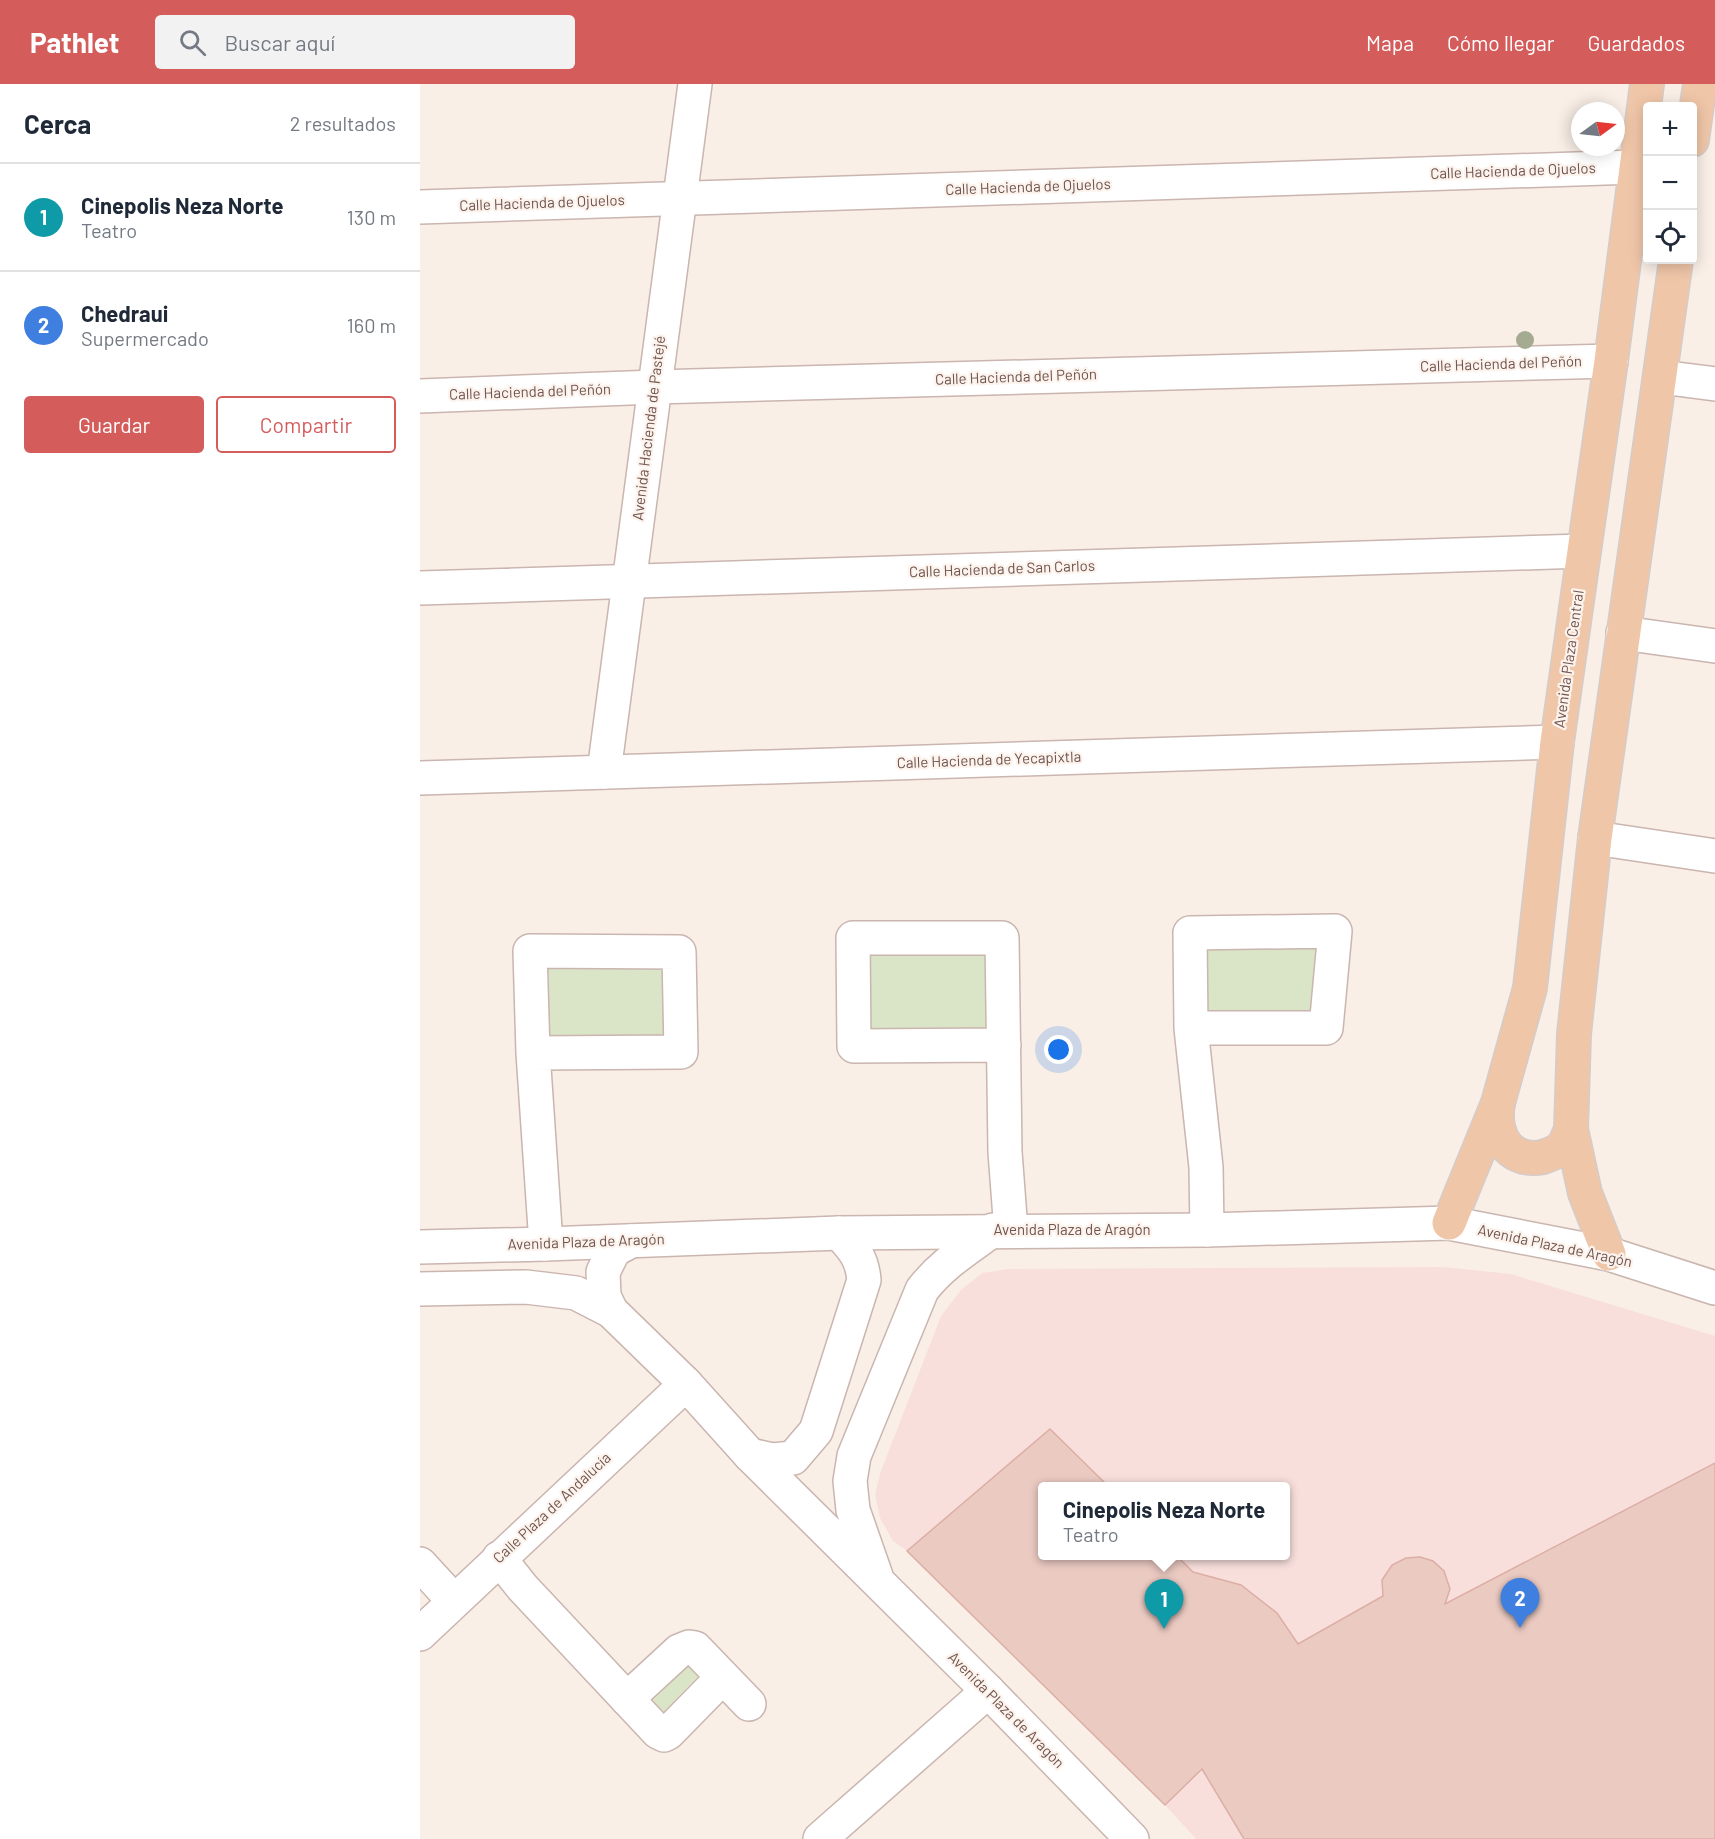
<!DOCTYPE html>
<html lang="es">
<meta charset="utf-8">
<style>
body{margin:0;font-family:Barlow,sans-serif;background:#f2f2f3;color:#1f2937}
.controls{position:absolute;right:18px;top:18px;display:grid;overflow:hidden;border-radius:6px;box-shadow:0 3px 15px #0003}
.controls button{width:54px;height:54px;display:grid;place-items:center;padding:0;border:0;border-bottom:2px solid #e0e1e3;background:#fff;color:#1f2937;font:30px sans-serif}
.compass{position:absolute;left:1151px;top:18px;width:54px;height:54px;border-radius:50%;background:#fff;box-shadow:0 3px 15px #0003;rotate:75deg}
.you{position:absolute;left:639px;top:966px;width:21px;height:21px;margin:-15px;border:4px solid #fff;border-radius:50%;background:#1a73e8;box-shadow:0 0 0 9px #1a73e833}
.badge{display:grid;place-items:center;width:39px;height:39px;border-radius:50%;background:#d45d5c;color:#fff;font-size:20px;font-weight:700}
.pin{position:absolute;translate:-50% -50px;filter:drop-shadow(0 2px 3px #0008)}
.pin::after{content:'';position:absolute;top:32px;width:21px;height:18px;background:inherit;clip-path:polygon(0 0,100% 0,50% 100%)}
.popup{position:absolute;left:618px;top:1398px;width:252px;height:78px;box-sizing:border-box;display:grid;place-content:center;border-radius:6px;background:#fff;filter:drop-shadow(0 2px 4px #0005);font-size:20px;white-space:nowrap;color:#747a83}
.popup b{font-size:22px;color:#1f2937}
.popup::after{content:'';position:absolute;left:50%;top:100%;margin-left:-12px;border:12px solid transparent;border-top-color:#fff}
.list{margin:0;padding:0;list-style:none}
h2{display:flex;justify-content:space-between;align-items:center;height:78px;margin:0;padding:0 24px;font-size:26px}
h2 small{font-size:20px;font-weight:400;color:#747a83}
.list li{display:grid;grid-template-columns:39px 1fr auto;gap:18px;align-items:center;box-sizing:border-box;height:108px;padding:0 24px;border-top:2px solid #e0e1e3}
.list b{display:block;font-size:22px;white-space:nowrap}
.list p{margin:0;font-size:20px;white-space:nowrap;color:#747a83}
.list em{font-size:20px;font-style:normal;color:#747a83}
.actions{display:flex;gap:12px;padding:18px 24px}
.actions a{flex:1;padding:14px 0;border:2px solid #d45d5c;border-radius:6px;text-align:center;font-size:21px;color:#d45d5c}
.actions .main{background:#d45d5c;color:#fff}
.icon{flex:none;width:33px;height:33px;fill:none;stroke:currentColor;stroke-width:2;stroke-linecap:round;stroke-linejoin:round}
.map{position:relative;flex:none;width:1295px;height:1755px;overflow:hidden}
header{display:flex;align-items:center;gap:36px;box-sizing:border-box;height:84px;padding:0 30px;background:#d45d5c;color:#fff}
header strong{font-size:28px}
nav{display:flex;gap:33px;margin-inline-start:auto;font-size:21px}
.search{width:420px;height:54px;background:#f2f2f3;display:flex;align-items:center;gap:15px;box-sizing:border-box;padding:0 21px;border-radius:6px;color:#747a83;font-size:22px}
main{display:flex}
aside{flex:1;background:#fff}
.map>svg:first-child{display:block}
</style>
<header>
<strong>Pathlet</strong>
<div class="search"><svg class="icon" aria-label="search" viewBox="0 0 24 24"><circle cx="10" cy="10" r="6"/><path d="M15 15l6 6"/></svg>Buscar aquí</div>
<nav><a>Mapa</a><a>Cómo llegar</a><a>Guardados</a></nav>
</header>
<main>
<aside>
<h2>Cerca<small>2 resultados</small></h2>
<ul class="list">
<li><span class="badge" style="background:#0f9aa8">1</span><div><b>Cinepolis Neza Norte</b><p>Teatro</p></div><em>130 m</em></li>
<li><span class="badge" style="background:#3f7fe0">2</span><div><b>Chedraui</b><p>Supermercado</p></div><em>160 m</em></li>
</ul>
<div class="actions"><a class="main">Guardar</a><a>Compartir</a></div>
</aside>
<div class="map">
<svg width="1295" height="1755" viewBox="0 0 1295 1755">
<rect width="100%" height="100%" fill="#f9efe7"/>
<path fill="#f8dfdc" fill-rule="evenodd" d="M 1023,1183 L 1091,1190 L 1295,1252 L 1295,1755 L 776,1755 L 745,1721 L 487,1467 L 473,1457 L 460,1434 L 455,1410 L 461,1387 L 521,1232 L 541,1206 L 562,1189 L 588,1185 ZM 622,1402 L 866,1402 L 866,1472 L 622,1472 Z"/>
<g fill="#dae5c7">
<polygon points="906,856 898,933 781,933 780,857"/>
<polygon points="447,869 570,869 571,945 448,945"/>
<polygon points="122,879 244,879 245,955 123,955"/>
<polygon points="270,1579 281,1589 244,1628 235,1626 233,1616"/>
</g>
<polygon fill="#ebcac2" stroke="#dcaea5" stroke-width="1.5" points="630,1345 688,1402 622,1402 622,1472 757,1472 773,1488 821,1501 857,1529 878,1560 963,1512 962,1496 972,1481 986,1474 1000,1473 1013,1477 1024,1487 1030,1505 1025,1520 1295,1379 1295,1755 824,1755 782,1685 745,1721 487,1467"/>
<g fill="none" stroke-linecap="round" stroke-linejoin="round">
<g stroke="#cab5af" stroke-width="36">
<g id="minor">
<polyline points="0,123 1215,83"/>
<polyline points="1241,293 1295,300"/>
<polyline points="0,312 235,303 1191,277"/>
<polyline points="0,504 1163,467"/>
<polyline points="1203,549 1295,562"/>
<polyline points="184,688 275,0"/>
<polyline points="0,694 1137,658"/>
<polyline points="1175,754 1295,772"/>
<polyline points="771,944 906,944 915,847 770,849 771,944 786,1083 787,1146"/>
<polyline points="584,961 434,962 433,854 582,854 585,1068 591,1147"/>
<polyline points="113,969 261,968 259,868 110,867 113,969 126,1160"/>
<polyline points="0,1163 126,1160 419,1149 787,1146 1029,1139 1189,1170 1295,1204"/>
<polyline points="0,1205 106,1203 156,1209 191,1227 266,1300 330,1371 568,1607 712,1755"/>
<polyline points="191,1227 184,1212 183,1188 194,1166 211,1157"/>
<path d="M 330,1371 L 353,1376 L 373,1374 L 396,1347 L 444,1196 C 442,1174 434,1165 419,1149"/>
<polyline points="79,1474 103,1504 238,1648 244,1651 248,1649 302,1594"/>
<polyline points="0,1480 34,1517"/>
<path d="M 456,1492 L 433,1426 L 430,1397 L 434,1372 L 502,1206 C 522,1180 547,1165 573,1146"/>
<polyline points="0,1550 266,1300"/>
<polyline points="207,1615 259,1567 269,1563 275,1564 329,1620"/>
<polyline points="400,1755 568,1607"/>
</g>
</g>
<g stroke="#d4ccca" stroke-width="36">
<g id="major">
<polyline points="1272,56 1280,0"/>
<path d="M 1078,1019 C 1073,1049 1087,1080 1123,1073 C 1128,1071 1135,1069 1140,1065 C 1146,1060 1148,1052 1151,1045"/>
<polyline points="1029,1139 1078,1019 1110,904 1137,658 1191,277 1227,0"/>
<polyline points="1189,1170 1165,1109 1151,1045 1154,950 1175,754 1256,176"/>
</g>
</g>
<use href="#minor" stroke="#fff" stroke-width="33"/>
<use href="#major" stroke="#f0c6a8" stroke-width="33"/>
</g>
<circle fill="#a4ab90" cx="1105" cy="256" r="9"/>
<g text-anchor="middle" stroke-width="4.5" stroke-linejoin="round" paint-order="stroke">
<g font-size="15" fill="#70544f" stroke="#fdf3ed">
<text transform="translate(1093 87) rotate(-2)" y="5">Calle Hacienda de Ojuelos</text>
<text transform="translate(608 103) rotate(-2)" y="5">Calle Hacienda de Ojuelos</text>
<text transform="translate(122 119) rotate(-2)" y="5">Calle Hacienda de Ojuelos</text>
<text transform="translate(1081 280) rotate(-2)" y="5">Calle Hacienda del Peñón</text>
<text transform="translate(596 293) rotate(-2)" y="5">Calle Hacienda del Peñón</text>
<text transform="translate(110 308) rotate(-2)" y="5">Calle Hacienda del Peñón</text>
<text transform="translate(229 344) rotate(-83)" y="5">Avenida Hacienda de Pastejé</text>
<text transform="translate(582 485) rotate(-2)" y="5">Calle Hacienda de San Carlos</text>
<text transform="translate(1149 575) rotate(-82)" y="5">Avenida Plaza Central</text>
<text transform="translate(569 676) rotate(-2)" y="5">Calle Hacienda de Yecapixtla</text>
<text x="652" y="1151">Avenida Plaza de Aragón</text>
<text transform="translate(166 1158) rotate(-2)" y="5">Avenida Plaza de Aragón</text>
<text transform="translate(1135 1162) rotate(12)" y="5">Avenida Plaza de Aragón</text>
<text transform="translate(132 1424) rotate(-43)" y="5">Calle Plaza de Andalucía</text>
<text transform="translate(586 1626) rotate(45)" y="5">Avenida Plaza de Aragón</text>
</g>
</g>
</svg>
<div class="controls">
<button>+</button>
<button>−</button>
<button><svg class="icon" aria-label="locate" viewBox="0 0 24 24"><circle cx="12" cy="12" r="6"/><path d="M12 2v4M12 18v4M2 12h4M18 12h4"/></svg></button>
</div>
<svg class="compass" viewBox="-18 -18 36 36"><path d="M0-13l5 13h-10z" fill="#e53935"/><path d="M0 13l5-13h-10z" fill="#747a83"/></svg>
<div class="you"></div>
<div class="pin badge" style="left:744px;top:1545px;background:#0f9aa8">1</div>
<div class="popup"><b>Cinepolis Neza Norte</b>Teatro</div>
<div class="pin badge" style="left:1100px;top:1544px;background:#3f7fe0">2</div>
</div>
</main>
